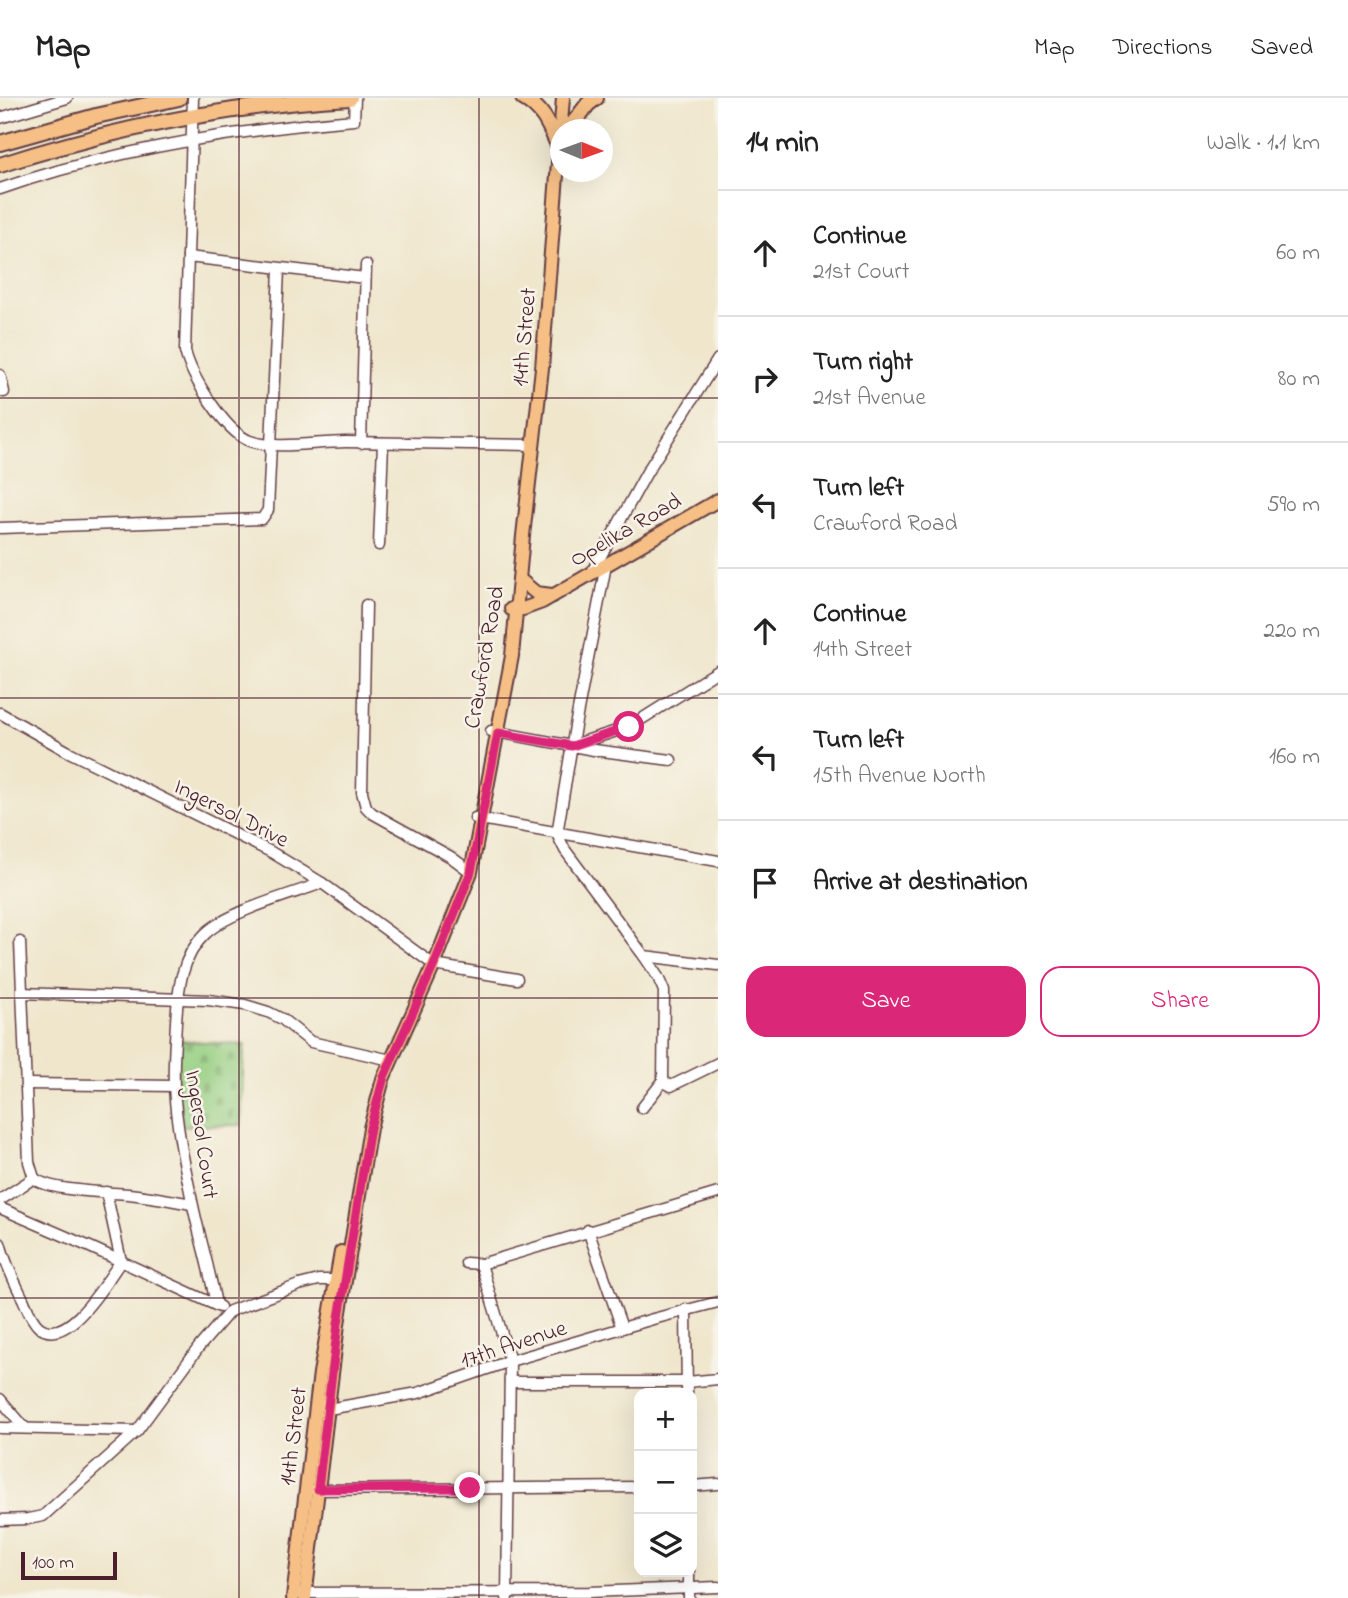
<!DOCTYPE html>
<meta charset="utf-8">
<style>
body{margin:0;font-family:"Indie Flower",sans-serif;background:#f2f2f2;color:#222}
.controls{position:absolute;right:21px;bottom:21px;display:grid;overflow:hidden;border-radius:14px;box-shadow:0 7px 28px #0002}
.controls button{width:63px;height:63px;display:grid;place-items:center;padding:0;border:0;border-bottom:2px solid #e0e0e0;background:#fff;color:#222;font:35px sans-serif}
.compass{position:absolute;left:550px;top:21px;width:63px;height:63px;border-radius:50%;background:#fff;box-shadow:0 7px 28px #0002;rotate:91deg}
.scale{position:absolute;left:21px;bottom:18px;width:96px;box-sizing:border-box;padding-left:7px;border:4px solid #4a1f2b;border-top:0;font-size:19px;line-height:24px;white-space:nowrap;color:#4a1f2b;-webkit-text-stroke:5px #f7f3e8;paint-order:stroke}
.stop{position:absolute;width:21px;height:21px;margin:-16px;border:5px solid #db2777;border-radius:50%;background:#fff}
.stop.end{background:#db2777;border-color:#fff;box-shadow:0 2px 7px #0008}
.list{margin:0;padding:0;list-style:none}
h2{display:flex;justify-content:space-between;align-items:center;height:91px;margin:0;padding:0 28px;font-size:30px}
h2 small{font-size:23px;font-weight:400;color:#767676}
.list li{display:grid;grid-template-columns:46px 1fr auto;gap:21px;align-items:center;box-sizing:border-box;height:126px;padding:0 28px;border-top:2px solid #e0e0e0}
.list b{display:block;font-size:26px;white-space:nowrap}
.list p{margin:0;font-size:23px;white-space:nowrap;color:#767676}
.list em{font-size:23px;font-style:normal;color:#767676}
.actions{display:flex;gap:14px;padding:21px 28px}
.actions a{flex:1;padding:16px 0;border:2px solid #db2777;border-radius:21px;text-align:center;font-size:24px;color:#db2777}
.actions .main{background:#db2777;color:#fff}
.icon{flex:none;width:38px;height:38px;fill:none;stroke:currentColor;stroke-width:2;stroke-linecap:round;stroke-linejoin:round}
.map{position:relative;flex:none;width:718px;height:1500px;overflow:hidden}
header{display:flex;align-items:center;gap:42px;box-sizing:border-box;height:98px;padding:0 35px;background:#fff;border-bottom:2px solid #e0e0e0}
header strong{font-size:33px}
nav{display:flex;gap:38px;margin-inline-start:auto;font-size:24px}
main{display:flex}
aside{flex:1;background:#fff}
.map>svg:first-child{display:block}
</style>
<header>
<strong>Map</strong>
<nav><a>Map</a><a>Directions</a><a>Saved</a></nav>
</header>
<main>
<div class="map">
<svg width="718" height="1500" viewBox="0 0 718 1500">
<defs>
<pattern id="cemetery-stones" width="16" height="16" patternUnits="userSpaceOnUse" patternTransform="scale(1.75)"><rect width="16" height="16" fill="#96cf82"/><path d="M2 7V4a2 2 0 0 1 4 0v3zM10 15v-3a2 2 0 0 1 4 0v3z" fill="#83b170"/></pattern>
</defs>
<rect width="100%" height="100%" fill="#f7f3e8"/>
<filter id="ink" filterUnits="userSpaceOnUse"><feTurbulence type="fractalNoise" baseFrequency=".0143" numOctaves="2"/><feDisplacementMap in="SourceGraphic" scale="14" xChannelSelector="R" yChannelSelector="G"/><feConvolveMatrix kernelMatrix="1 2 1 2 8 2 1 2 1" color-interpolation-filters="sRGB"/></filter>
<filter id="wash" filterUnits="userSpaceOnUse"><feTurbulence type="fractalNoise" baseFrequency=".00686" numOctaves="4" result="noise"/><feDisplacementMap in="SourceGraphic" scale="28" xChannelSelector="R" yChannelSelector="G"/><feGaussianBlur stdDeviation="1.57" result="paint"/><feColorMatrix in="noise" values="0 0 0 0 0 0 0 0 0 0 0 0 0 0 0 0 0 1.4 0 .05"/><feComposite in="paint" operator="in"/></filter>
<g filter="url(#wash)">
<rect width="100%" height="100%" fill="#efe6cc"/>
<polygon fill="url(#cemetery-stones)" stroke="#707756" stroke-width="2" points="177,942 244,947 241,1027 182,1028 177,987"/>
</g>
<g filter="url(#ink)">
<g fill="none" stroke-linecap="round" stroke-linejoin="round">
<g stroke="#633d43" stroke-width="13">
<g id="minor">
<path d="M 193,0 L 185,253 C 191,278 225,334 250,343 C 276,352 317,344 346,344 C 409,345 472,346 534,347"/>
<polyline points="0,20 67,0"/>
<path d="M 0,91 C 114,51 234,32 354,22 L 355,0"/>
<polyline points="188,159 365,180"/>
<polyline points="0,277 4,294"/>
<polyline points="361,345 366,167"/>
<polyline points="0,430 262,421 268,412 279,172"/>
<polyline points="379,447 383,345"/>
<polyline points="606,467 575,628 557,736 565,752 644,858 658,879 664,893 663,983 642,1010"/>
<polyline points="592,474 647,374 718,261"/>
<polyline points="366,507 362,694 366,709 372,715 451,759 471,774"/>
<polyline points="0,615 67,653 271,754 322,785 434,867 517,881"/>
<polyline points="491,633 594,652 671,662"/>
<polyline points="573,647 629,629 718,573"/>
<polyline points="475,720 718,763"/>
<polyline points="20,844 29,1064 34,1080"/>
<polyline points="644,858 718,867"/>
<polyline points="22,895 208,902 245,907 268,914 282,921 311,944 391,962"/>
<polyline points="663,983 671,988 718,965"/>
<polyline points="27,986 174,988"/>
<path d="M 34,1080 C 49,1094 114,1094 137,1097 C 155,1099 174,1103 192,1106"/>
<polyline points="0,1102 34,1080"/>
<polyline points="0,1110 90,1149 220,1209"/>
<polyline points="588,1132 622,1230"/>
<path d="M 0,1145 C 5,1164 14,1183 23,1201 C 27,1210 31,1222 39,1229 C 68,1251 107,1182 121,1163 L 106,1094"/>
<polyline points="466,1165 481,1166 718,1095"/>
<polyline points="481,1166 510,1263 507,1500"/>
<path d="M 216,1207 C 210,1172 199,1138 192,1103 C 184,1065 176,1027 174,988 C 173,967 175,945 176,924 C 178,892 181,859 205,836 C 229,813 290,797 322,785"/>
<polyline points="686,1211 687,1295"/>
<polyline points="510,1284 687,1284 718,1281"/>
<polyline points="0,1301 25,1330"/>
<polyline points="321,1307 334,1310 418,1295 510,1263 653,1221 718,1204"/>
<polyline points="0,1330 137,1333"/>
<polyline points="692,1388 718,1386"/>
<polyline points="314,1392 639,1389"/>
<polyline points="0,1422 28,1421 43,1418 137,1333 199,1249 230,1213 299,1187 319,1182 341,1182"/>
<polyline points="299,1495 589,1494 718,1489"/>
<polyline points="689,1500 689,1474"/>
</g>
</g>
<g stroke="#633d43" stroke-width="16">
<g id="major">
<polyline points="519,481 536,495 552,497"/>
<polyline points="511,511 523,511 542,504 718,402"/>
<polyline points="293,1500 320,1275 341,1154"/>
<polyline points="305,1500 338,1226 370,1030 383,981 434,867 471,774 512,558 523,438 542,270 563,0"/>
</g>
</g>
<g stroke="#633d43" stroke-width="18">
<g id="highway">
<path d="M 523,0 C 543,11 549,27 558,47"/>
<polyline points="568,32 588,6 596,0"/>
<polyline points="0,45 96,18 179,0"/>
<path d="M 0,67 C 114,30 231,7 350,0"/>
</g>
</g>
<use href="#minor" stroke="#fff" stroke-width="10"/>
<use href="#major" stroke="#f5bf86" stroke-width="12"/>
<use href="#highway" stroke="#f5bf86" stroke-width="14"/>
</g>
</g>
<g fill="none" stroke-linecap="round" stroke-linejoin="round" filter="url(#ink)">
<polyline stroke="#db2777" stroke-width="9" points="470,1390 318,1391 338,1226 370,1030 384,979 434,867 471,774 498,635 572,648 629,629"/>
</g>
<path fill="none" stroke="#4a1f2b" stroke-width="2" stroke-opacity="0.55" d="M 239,0 L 239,1500M 479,0 L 479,1500M 0,300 L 718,300M 0,600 L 718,600M 0,900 L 718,900M 0,1200 L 718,1200"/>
<g text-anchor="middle" stroke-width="5" stroke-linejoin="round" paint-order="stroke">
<g font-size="23" fill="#4a1f2b" stroke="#f7f3e8">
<text transform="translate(523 239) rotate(-85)" y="8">14th Street</text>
<text transform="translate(625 431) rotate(-30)" y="8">Opelika Road</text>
<text transform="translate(483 559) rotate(-80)" y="8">Crawford Road</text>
<text transform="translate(232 714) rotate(27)" y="8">Ingersol Drive</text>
<text transform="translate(203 1036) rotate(82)" y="8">Ingersol Court</text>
<text transform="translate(513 1245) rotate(-18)" y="8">17th Avenue</text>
<text transform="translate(292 1338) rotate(-83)" y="8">14th Street</text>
</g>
</g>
</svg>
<div class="controls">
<button>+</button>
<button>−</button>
<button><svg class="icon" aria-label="layers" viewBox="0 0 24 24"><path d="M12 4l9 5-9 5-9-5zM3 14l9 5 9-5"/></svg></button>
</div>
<svg class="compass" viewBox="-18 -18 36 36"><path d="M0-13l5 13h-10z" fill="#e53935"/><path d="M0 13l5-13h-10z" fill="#767676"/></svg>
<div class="scale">100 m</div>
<div class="stop" style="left:629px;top:629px"></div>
<div class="stop end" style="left:470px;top:1390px"></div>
</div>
<aside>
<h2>14 min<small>Walk · 1.1 km</small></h2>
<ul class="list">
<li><svg class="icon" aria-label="ahead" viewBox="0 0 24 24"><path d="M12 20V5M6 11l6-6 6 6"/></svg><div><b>Continue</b><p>21st Court</p></div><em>60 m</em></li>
<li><svg class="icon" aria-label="right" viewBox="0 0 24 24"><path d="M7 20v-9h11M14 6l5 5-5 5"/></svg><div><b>Turn right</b><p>21st Avenue</p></div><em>80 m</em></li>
<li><svg class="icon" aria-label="left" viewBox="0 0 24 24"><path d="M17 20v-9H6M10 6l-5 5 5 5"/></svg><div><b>Turn left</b><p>Crawford Road</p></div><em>590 m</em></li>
<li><svg class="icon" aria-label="ahead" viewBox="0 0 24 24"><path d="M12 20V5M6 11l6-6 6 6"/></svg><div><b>Continue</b><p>14th Street</p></div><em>220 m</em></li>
<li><svg class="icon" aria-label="left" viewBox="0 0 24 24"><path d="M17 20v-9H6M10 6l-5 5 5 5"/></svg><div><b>Turn left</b><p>15th Avenue North</p></div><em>160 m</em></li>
<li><svg class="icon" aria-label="arrive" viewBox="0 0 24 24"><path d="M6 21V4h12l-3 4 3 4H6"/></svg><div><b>Arrive at destination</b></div></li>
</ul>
<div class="actions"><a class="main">Save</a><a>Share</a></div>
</aside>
</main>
